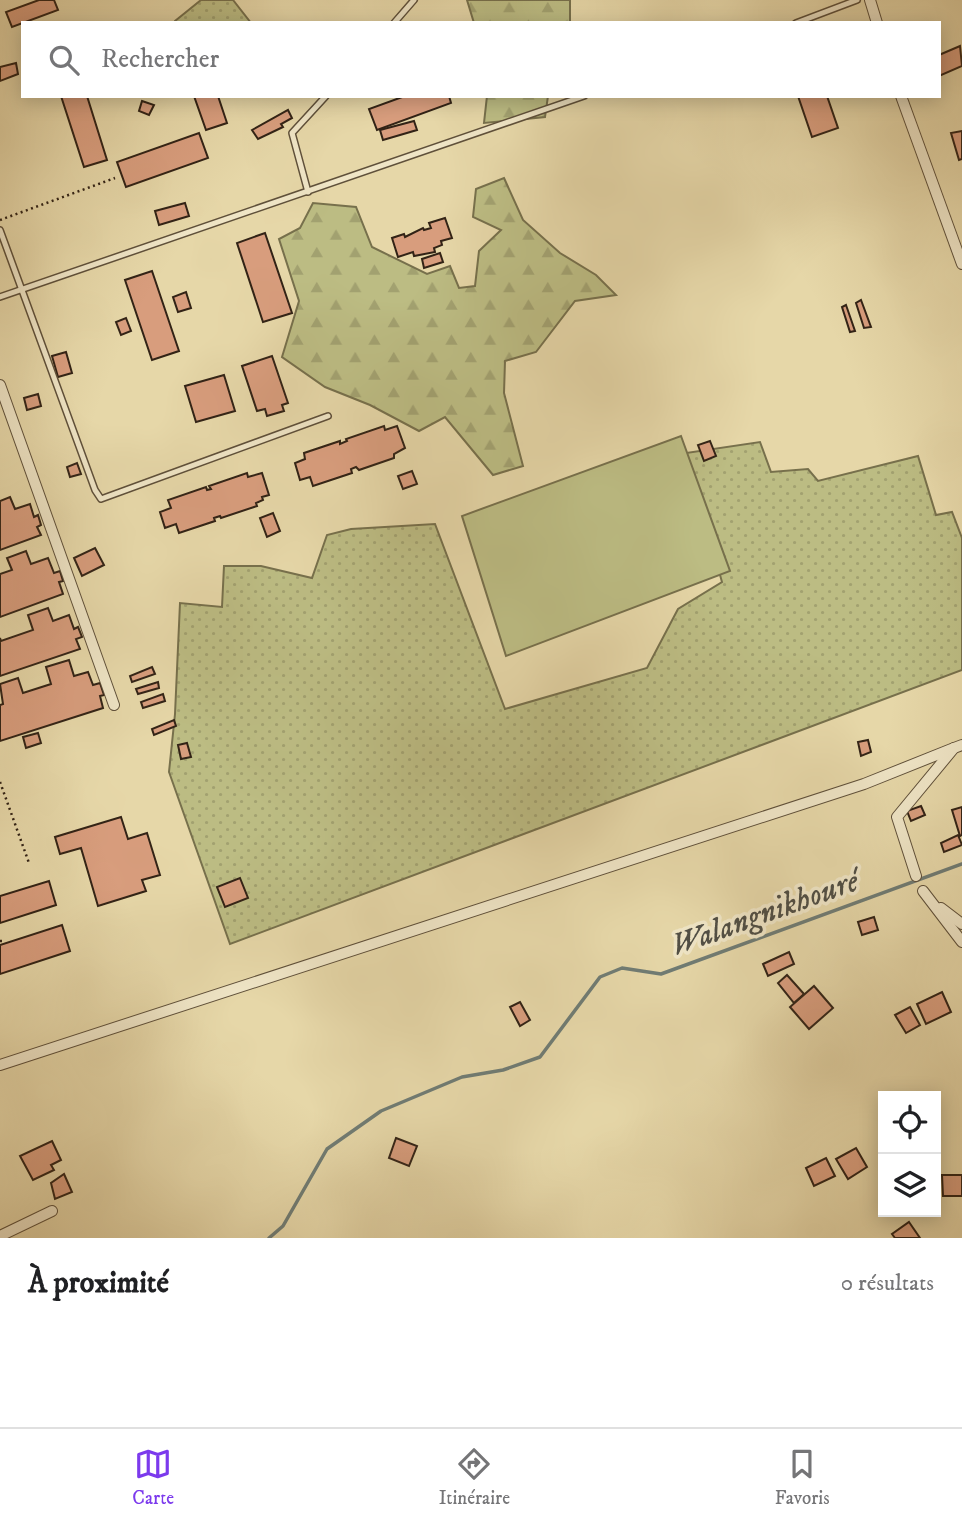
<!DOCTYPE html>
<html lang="fr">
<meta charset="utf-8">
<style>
body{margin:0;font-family:"IM FELL DW Pica",serif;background:#f2f2f2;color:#202124}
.controls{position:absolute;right:21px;bottom:21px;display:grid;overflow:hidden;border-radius:0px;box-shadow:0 4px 18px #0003}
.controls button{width:63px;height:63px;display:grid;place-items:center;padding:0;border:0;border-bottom:2px solid #e0e0e0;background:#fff;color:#202124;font:35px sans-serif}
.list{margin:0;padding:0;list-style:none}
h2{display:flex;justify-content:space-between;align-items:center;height:91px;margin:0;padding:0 28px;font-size:30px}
h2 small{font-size:23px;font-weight:400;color:#757577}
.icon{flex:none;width:38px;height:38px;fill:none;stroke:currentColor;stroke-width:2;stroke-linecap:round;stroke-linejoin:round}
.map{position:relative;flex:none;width:962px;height:1238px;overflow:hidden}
.search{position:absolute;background:#fff;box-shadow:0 4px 18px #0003;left:21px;right:21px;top:21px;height:77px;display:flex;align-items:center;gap:18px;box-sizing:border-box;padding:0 24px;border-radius:0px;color:#757577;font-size:26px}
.sheet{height:189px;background:#fff}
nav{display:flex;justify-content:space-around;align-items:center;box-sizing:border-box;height:98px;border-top:2px solid #e0e0e0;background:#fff;font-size:19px;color:#757577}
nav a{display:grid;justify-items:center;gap:4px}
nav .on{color:#7c3aed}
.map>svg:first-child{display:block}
</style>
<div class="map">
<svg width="962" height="1238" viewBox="0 0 962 1238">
<defs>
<pattern id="grass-dots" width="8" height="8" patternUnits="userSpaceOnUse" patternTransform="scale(1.75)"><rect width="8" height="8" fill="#bcbc83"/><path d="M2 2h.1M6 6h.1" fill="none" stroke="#a2a170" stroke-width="1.8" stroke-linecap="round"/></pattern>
<pattern id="forest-firs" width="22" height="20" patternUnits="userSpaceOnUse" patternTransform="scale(1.75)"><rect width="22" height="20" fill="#bcbc83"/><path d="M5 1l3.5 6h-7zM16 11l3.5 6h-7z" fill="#a2a170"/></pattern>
</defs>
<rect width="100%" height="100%" fill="#e6d7a8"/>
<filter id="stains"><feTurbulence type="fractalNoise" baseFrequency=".00286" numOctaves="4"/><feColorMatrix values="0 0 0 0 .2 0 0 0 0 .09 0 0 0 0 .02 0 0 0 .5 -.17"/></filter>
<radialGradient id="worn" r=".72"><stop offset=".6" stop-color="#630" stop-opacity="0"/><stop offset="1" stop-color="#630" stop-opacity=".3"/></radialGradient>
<g fill="url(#grass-dots)" stroke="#77704c" stroke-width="2">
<polygon points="201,0 233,0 251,23 175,23 175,21"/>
<polygon points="760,442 771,472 808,469 818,481 918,456 936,515 952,512 962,538 962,670 230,944 169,772 175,714 180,603 222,607 224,566 261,566 312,578 327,535 351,529 435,524 505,709 647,668 678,609 722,582 686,453"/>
</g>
<g fill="url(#forest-firs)" stroke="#77704c" stroke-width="2">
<polygon points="467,0 570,0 570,23 474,23"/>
<polygon points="487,96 548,96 545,117 484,123"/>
<polygon points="504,178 523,220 560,253 596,275 616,295 575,301 536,352 505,361 504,393 523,466 493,475 445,417 419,431 370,405 325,387 282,357 299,301 279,239 300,228 313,203 356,207 372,247 427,274 450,266 459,288 475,286 479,251 501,230 473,217 476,189"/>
</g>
<polygon fill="#bcbc83" stroke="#77704c" stroke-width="2" points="681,436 730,571 506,656 462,516"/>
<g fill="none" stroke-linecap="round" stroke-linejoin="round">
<polyline stroke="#707c74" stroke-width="3.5" points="269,1238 283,1226 327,1149 381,1111 462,1077 503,1070 540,1057 600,977 622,968 661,974 962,864"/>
</g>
<g fill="#d89d7d" stroke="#322316" stroke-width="2">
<polygon points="39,0 54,0 58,10 12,27 6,12"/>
<polygon points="960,46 962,66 939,76 939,55"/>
<polygon points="16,63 18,74 0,81 0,67"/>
<polygon points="61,96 87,96 107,160 84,167"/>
<polygon points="194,96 218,96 227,123 206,130"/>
<polygon points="405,96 449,96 451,103 377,130 369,109"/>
<polygon points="798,96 827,96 838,128 812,137"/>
<polygon points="142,101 154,105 149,115 139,111"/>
<polygon points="288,110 292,118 281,124 283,127 258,139 252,130"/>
<polygon points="414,121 417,130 383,140 380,130"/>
<polygon points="962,131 962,159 959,160 951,133"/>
<polygon points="199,133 208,158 126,187 117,162"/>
<polygon points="185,203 189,216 159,225 155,211"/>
<polygon points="445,218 452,238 441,241 442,245 434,248 435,252 414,256 413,252 398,257 392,238 404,234 405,237 423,228 424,230 431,228 429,223"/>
<polygon points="265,233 292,313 263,322 237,243"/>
<polygon points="440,253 443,262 424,268 422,259"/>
<polygon points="152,271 179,351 152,360 125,280"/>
<polygon points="186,292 191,308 178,312 173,297"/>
<polygon points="861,300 871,327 864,328 856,303"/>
<polygon points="846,305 855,331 850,332 842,307"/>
<polygon points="126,318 131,331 121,335 116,322"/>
<polygon points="66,352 72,373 58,377 52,356"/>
<polygon points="272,356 288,403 282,405 284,411 267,416 265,409 257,411 242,366"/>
<polygon points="224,375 235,411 196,422 185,386"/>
<polygon points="38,394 41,406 27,410 24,398"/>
<polygon points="384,426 385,430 397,426 405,448 394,454 394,458 359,470 356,467 351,469 352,473 313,486 310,477 300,480 295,463 305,459 304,453 340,441 340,444 347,441 346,439"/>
<polygon points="710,441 716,456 704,461 698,445"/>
<polygon points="77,463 81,474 70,477 67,467"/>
<polygon points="412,471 417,484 403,489 398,476"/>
<polygon points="247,473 248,477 262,473 269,495 262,497 263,500 256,503 257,506 221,518 220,516 214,518 215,521 179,533 176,524 165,528 160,512 171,508 168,500 206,487 207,490 211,489 209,486"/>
<polygon points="10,497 15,509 30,504 34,517 38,515 41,525 37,527 41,535 0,550 0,501"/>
<polygon points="273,513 280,531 267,537 260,518"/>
<polygon points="95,548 104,565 82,576 74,558"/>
<polygon points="26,551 31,564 48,558 54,573 60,571 63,581 59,582 63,594 0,617 0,574 12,570 7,558"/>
<polygon points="48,608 53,621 69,615 74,629 78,627 82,637 76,639 80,649 0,676 0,638 1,641 33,630 28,615"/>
<polygon points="69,660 74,676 88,672 93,685 100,683 104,695 100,696 103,708 0,741 0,705 3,704 0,684 18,678 23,693 51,684 46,667"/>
<polygon points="152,667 155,674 132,682 130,676"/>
<polygon points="158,682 159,688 138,694 136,689"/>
<polygon points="163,694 165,701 143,708 141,702"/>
<polygon points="174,720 176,726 154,735 152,729"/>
<polygon points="38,733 41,743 26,748 23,737"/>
<polygon points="868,740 871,752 861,756 858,742"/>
<polygon points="187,743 191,757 181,759 178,745"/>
<polygon points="921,806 925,815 911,821 907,811"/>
<polygon points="962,807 962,835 960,836 952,810"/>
<polygon points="121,817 128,839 147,833 160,875 142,880 146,891 98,906 81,848 60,854 55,837"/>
<polygon points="958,835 962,845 944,852 941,843"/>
<polygon points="240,878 248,898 225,907 217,887"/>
<polygon points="49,881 56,905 0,923 0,896"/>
<polygon points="874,917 878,930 862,935 858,922"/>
<polygon points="62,925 70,951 0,974 0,945"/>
<polygon points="789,952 794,964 768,976 763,964"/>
<polygon points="787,975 804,994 794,1003 778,983"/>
<polygon points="814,986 833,1008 809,1029 790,1007"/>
<polygon points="942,992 951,1012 926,1024 917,1004"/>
<polygon points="520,1002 530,1020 520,1026 510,1007"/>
<polygon points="910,1007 920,1025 906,1033 895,1015"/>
<polygon points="396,1138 417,1146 409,1166 389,1158"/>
<polygon points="52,1141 61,1160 51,1165 54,1170 33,1180 20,1156"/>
<polygon points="856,1148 867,1167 848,1179 836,1159"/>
<polygon points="826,1158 835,1176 814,1186 806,1168"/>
<polygon points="64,1174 72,1192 55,1199 51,1183"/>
<polygon points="942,1175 962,1175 962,1196 943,1196"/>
<polygon points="909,1222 920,1238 895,1238 892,1234"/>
</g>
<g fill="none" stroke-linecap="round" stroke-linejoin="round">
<g stroke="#5f503a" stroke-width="8">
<g id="lane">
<polyline points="394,23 414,0"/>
<polyline points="796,23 857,0"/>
<polyline points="308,192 292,133 326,96"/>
<polyline points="0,230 95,490 101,499 328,416"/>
<polyline points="0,297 584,96"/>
</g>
</g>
<g stroke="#5f503a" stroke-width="12">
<g id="street">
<polyline points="870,0 877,23"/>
<polyline points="901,96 962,264"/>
<polyline points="0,385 114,705"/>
<polyline points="916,876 897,817 954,748 962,745"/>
<polyline points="923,891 962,942"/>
<polyline points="941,908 962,924"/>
<polyline points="0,1065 864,784 954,748"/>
<polyline points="0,1236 52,1211"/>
</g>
</g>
<g stroke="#322316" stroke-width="2.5" stroke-dasharray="2 3.5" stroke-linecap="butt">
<polyline points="0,220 115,178"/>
<polyline points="0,782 29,863"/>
<polyline points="0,941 3,941"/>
</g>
<use href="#lane" stroke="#efe5c6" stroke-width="5"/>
<use href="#street" stroke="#efe5c6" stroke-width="10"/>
</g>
<g text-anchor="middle" stroke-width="7" stroke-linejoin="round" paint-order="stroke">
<g font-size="32" font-style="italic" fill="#514f45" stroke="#efe5c6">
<text transform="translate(764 912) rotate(-20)" y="11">Walangnikhouré</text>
</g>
</g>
<rect width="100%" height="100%" filter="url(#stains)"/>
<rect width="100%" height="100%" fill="url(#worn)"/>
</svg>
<div class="controls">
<button><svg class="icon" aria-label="locate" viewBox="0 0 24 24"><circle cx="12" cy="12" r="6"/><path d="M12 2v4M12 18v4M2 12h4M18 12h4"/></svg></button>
<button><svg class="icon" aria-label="layers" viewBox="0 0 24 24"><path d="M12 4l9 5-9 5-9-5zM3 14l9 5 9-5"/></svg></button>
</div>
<div class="search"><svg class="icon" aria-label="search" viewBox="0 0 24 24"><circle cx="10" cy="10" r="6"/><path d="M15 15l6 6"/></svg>Rechercher</div>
</div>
<section class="sheet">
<h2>À proximité<small>0 résultats</small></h2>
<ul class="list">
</ul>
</section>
<nav>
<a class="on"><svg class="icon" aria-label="map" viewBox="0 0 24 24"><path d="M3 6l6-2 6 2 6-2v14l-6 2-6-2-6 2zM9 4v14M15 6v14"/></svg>Carte</a>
<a><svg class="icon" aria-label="directions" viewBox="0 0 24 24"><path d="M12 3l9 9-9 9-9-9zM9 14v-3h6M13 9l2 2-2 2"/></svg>Itinéraire</a>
<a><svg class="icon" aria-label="saved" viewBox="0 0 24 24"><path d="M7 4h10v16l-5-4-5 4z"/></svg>Favoris</a>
</nav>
